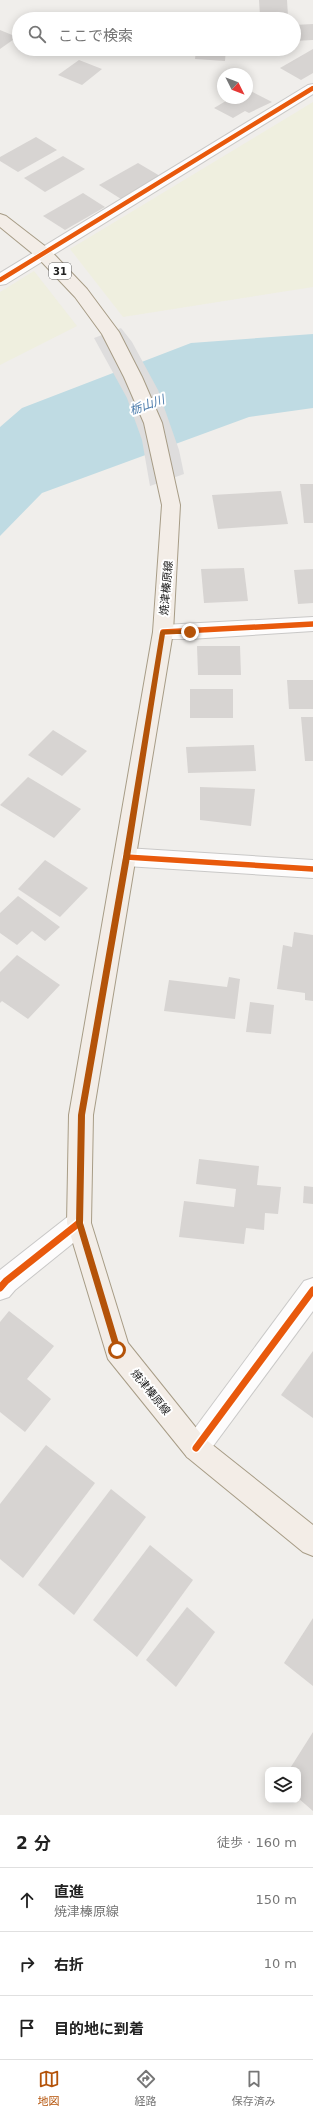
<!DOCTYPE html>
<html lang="ja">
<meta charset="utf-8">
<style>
body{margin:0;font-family:"DejaVu Sans","Noto Sans JP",sans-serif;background:#f6f6f6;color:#222}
.controls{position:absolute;right:12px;bottom:12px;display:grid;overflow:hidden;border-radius:8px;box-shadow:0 2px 10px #0003}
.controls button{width:36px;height:36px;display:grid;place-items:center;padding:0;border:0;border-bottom:1px solid #e0e0e0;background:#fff;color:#222;font:20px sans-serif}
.compass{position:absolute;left:217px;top:68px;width:36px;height:36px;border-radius:50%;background:#fff;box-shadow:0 2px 10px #0003;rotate:132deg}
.stop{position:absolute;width:12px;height:12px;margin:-9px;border:3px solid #b45309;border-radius:50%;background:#fff}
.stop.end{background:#b45309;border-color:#fff;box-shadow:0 1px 4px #0008}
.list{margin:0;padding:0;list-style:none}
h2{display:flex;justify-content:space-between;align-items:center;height:52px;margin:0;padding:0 16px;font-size:17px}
h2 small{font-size:13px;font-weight:400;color:#767676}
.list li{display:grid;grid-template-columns:26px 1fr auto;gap:12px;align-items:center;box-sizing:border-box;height:64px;padding:0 16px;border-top:1px solid #e0e0e0}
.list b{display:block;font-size:15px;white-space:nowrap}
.list p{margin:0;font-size:13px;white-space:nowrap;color:#767676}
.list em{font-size:13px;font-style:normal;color:#767676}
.icon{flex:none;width:22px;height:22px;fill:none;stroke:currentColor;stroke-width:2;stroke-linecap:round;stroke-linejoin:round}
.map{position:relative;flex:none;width:313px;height:1815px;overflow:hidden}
.search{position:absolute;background:#fff;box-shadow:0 2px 10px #0003;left:12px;right:12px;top:12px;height:44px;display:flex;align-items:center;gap:10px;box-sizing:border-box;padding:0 14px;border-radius:22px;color:#767676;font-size:15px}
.sheet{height:244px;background:#fff}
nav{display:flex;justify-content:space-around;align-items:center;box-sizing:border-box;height:56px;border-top:1px solid #e0e0e0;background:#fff;font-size:11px;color:#767676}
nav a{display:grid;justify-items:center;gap:2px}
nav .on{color:#b45309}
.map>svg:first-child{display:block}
</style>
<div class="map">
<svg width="313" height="1815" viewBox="0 0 313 1815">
<rect width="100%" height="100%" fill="#f0eeeb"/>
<g fill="#efefdf">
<polygon points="313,102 313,287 123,317 70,249"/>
<polygon points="34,271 77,326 0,365 0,292"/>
</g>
<polygon fill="#bfdbe3" points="313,334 313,408 249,417 42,493 0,536 0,427 22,408 191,343"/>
<polygon fill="#dedddd" points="121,328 132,342 158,390 179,450 184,474 150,486 142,440 127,398 94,338"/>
<g fill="#d7d4d2">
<polygon points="259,0 287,0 288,16 260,16"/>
<polygon points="313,24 313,40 294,41 294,25"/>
<polygon points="0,30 17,37 0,49"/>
<polygon points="196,49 226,49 225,61 195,59"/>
<polygon points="313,49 313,73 301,80 280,68"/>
<polygon points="79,60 102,69 82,85 58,75"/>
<polygon points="247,89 272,102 249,113 245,111 233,118 214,108 231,98 247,98"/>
<polygon points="36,137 57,150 18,172 0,161 0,157"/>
<polygon points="63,156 85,169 45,192 24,178"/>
<polygon points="138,163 160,176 121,199 99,185"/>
<polygon points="83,193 105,207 65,230 43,216"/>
<polygon points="300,484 313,484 313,523 304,523"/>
<polygon points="281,491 288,524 218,529 212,495"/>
<polygon points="244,568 248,601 204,603 201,569"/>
<polygon points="313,569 313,603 298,604 294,570"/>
<polygon points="197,646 240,646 241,675 198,675"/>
<polygon points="287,680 313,680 313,709 289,709"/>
<rect x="190" y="689" width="43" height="29"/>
<polygon points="301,717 313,717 313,761 305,761"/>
<polygon points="53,730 87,751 62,776 28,755"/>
<polygon points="254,745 256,771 188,773 186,747"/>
<polygon points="28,777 81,809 54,838 0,805"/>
<polygon points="200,787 255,789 251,826 200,820"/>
<polygon points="45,860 88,888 60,917 18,889"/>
<polygon points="18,896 60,927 45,941 32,931 17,945 0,933 0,913"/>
<polygon points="294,932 313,935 313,1001 305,1000 305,993 277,989 283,945 292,947"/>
<polygon points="17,955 60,985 28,1019 2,1001 0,1003 0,972"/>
<polygon points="229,977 240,979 235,1019 164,1011 169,980 227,987"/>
<polygon points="250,1002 274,1005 271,1034 246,1032"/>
<polygon points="199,1159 259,1166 257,1185 281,1187 278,1214 265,1213 264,1230 246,1228 244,1244 179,1237 184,1201 234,1207 236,1189 196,1184"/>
<polygon points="304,1186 313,1187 313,1204 303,1203"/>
<polygon points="9,1311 54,1346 27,1379 51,1399 25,1432 0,1412 0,1322"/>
<polygon points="313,1351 313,1418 281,1395"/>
<polygon points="46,1445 95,1483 23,1578 0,1559 0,1504"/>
<polygon points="111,1489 146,1517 74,1615 38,1585"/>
<polygon points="150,1545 193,1580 137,1657 93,1620"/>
<polygon points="187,1607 215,1632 176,1687 146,1660"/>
<polygon points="313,1618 313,1686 284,1663"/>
<polygon points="313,1732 313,1811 298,1798 298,1770 289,1770"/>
</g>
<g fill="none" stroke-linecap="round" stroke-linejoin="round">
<g stroke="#c9c8c7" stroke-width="2">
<g id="street">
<polygon points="313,84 313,94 6,284 0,285 0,273 308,85"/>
<polygon points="313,617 313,631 190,639 163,639 156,637 153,632 156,627 163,625"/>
<polygon points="126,848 313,860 313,878 126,866 118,863 115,857 118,851"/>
<polygon points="79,1211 88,1215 91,1223 88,1231 15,1290 9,1297 0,1300 0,1270 70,1215"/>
<polygon points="313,1278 313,1311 205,1457 196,1461 187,1457 183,1448 187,1439 304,1281"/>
</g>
</g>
<g stroke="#a79c86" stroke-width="2">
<polygon id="primary" points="0,214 6,216 50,250 87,289 119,332 142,377 162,423 180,505 173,632 93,1115 91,1223 128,1343 205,1439 313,1525 313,1556 303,1552 187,1457 108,1359 67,1223 69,1115 153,632 162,505 144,423 124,377 102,334 75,297 38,258 0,227"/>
</g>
<use href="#street" fill="#fdfcfc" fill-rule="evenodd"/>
<use href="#primary" fill="#f3ede7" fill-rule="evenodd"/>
<g stroke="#fff" stroke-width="6">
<polyline id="cycleway-far2" points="0,280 313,88"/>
</g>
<g stroke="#fff" stroke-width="8">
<g id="cycleway-far1">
<polyline points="163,632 313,624"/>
<polyline points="126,857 313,869"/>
</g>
</g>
<g stroke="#fff" stroke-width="10">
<g id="cycleway">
<polyline points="0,1288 6,1281 79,1223"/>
<polyline points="196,1448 313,1290"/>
</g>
</g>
<use href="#cycleway-far2" stroke="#e8590c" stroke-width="4.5"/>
<use href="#cycleway-far1" stroke="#e8590c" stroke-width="5.5"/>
<use href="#cycleway" stroke="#e8590c" stroke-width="7"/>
</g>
<polygon fill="#b45309" points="163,630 190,630 193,632 190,634 165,634 130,857 85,1115 83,1223 121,1350 117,1354 114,1350 76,1223 78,1115 123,857 160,632"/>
<g text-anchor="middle" stroke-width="4" stroke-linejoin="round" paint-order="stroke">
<rect fill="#fff" stroke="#646464" stroke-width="1" x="49" y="263" width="22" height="16" rx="3"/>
<g font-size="10" font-weight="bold" fill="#222">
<text x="60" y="275">31</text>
</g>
<g font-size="11" fill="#222" stroke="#fff">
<text transform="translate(166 588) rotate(-85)" y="4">焼津榛原線</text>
<text transform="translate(151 1392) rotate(51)" y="4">焼津榛原線</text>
</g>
<g font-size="12" font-style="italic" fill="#4a7aab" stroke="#fff">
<text transform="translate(147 405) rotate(-19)" y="4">栃山川</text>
</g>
</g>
</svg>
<div class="controls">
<button><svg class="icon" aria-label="layers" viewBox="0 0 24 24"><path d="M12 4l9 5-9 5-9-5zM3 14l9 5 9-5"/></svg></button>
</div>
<svg class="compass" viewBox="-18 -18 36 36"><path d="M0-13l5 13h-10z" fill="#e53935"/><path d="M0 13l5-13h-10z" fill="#767676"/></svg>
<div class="stop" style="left:117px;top:1350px"></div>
<div class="stop end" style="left:190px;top:632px"></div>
<div class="search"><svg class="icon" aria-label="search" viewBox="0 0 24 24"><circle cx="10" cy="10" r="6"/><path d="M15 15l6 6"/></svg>ここで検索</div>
</div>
<section class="sheet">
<h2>2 分<small>徒歩 · 160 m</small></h2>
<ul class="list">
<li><svg class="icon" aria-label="ahead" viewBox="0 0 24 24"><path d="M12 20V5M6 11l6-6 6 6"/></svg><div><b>直進</b><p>焼津榛原線</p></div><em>150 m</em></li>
<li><svg class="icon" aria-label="right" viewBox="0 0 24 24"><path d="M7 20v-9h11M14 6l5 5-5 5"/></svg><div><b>右折</b></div><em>10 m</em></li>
<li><svg class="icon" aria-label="arrive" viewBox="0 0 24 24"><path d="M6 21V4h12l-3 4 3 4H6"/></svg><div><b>目的地に到着</b></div></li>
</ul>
</section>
<nav>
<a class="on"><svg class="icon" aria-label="map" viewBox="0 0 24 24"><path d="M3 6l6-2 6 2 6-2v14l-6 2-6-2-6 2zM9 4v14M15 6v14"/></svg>地図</a>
<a><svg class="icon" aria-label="directions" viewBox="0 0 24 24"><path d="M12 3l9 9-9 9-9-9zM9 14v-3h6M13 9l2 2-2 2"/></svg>経路</a>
<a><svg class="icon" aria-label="saved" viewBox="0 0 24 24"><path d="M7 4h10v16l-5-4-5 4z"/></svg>保存済み</a>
</nav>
